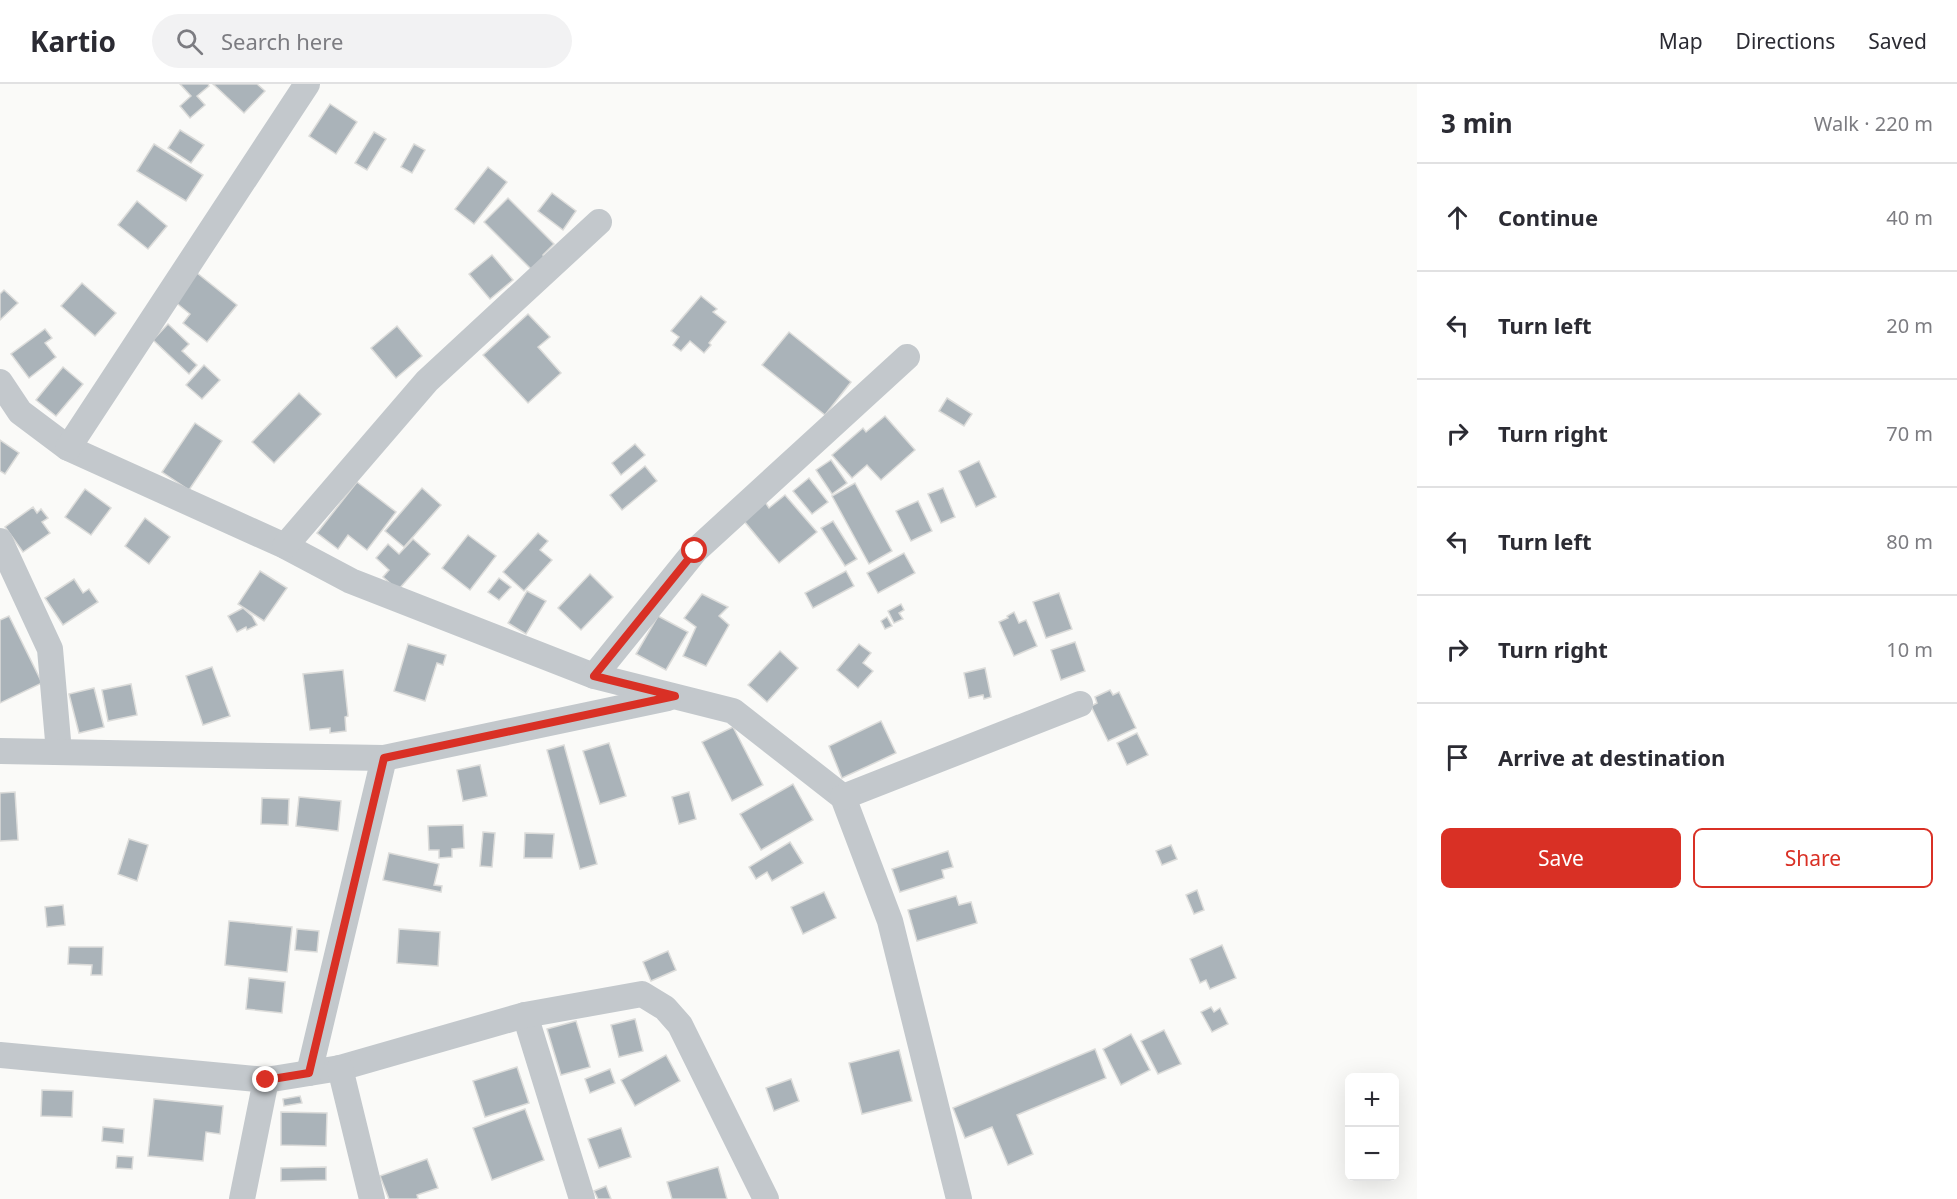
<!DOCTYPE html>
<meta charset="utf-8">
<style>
body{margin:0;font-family:"Noto Sans",sans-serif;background:#f2f2f3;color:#2b2b33}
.controls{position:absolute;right:18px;bottom:18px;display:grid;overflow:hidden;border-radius:9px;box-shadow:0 6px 24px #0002}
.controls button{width:54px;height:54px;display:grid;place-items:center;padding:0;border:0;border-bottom:2px solid #e1e1e2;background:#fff;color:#2b2b33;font:30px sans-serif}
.stop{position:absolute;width:18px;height:18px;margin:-14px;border:4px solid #d93025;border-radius:50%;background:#fff}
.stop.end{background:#d93025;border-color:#fff;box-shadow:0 2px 6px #0008}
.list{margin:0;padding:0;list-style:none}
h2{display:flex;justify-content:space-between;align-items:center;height:78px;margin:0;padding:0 24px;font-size:26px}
h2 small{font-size:20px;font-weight:400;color:#7c7c81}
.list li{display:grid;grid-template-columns:39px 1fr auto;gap:18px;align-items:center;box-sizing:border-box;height:108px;padding:0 24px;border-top:2px solid #e1e1e2}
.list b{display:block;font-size:22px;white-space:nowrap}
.list em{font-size:20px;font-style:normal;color:#7c7c81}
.actions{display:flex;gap:12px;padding:18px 24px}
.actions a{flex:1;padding:14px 0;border:2px solid #d93025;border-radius:9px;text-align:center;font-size:21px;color:#d93025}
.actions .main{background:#d93025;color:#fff}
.icon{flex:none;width:33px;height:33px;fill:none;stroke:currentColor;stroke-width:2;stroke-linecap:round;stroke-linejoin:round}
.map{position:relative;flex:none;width:1417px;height:1115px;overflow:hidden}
header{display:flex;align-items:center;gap:36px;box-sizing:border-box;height:84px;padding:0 30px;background:#fff;border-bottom:2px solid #e1e1e2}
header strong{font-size:28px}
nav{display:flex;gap:33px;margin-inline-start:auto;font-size:21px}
.search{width:420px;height:54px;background:#f2f2f3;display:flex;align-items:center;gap:15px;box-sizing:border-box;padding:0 21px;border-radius:33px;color:#7c7c81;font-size:22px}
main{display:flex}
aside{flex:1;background:#fff}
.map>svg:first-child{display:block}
</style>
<header>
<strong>Kartio</strong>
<div class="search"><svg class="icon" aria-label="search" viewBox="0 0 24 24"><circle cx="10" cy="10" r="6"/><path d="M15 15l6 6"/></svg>Search here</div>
<nav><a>Map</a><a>Directions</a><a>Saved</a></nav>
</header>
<main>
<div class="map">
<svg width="1417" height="1115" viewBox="0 0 1417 1115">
<rect width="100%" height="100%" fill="#fafaf8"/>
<g fill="#aab3b9" stroke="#dcdcda" stroke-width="1.5">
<polygon points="180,0 208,0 209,2 197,12 205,21 190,34 180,22 191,12"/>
<polygon points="213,0 257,0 265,7 244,29"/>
<polygon points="330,20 357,38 336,70 309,52"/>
<polygon points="180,46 204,61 191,79 168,64"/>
<polygon points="374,48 386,55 367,86 355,79"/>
<polygon points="154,60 203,91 186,117 137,87"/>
<polygon points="414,60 425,66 412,89 401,83"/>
<polygon points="488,83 507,98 474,140 455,125"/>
<polygon points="552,109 576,127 563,146 538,127"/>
<polygon points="508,114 554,160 543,171 544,174 532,186 484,138"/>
<polygon points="137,117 167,142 148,165 118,141"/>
<polygon points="492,171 513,196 490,215 469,190"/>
<polygon points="197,189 237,221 207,258 183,239 190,230 174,217"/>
<polygon points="82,199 116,229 95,252 61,222"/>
<polygon points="4,206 18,219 0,236 0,210"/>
<polygon points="701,212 717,225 713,228 726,238 709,259 711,261 704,269 690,257 681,267 673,261 679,253 671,247"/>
<polygon points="528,230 550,253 538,263 561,289 528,319 483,271"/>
<polygon points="168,240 189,260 182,267 197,281 189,290 153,256"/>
<polygon points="397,242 422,272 396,294 371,264"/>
<polygon points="45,245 52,254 45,259 56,273 29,294 11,270"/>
<polygon points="789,248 851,298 825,331 762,281"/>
<polygon points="204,281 220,296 202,315 186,301"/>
<polygon points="63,283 83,300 56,332 36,316"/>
<polygon points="299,309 321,330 274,379 252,358"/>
<polygon points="947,314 972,330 964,342 939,327"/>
<polygon points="885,332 915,366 881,396 867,381 852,394 832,371 863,344 866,348"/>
<polygon points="195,339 222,357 189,406 162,388"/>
<polygon points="0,356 19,369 5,390 0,387"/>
<polygon points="635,360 645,371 621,391 612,379"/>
<polygon points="831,376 847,399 832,410 816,386"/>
<polygon points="979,377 996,413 976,423 959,387"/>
<polygon points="645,382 657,397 622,426 610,411"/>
<polygon points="809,394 828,418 812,430 793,407"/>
<polygon points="357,398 396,428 367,466 348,451 338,465 317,449"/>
<polygon points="855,399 892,467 869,480 832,412"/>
<polygon points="422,404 441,421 404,463 385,447"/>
<polygon points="943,404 955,433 941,439 928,410"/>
<polygon points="85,405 111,424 91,451 65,433"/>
<polygon points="785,411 817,448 779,479 744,437 765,418 769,424"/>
<polygon points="918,417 932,447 911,457 896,427"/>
<polygon points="33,423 37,429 41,425 48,434 42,438 50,449 23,468 5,443"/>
<polygon points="145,434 170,453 149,480 125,462"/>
<polygon points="833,437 857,475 845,482 821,444"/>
<polygon points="538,449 548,457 540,466 552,476 524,507 503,488"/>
<polygon points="468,451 496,472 470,506 442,484"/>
<polygon points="413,455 430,470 398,506 383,493 389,486 376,474 388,460 399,470"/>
<polygon points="904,469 915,489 878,509 867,489"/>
<polygon points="260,487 287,504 264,537 238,520"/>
<polygon points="846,487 854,502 813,524 805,509"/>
<polygon points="590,490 613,513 581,546 558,524"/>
<polygon points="499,494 511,503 499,516 488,508"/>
<polygon points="74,495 83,509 89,505 98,518 63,541 45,514"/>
<polygon points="527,507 546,517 526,550 508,539"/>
<polygon points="1059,509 1072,545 1046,554 1033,518"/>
<polygon points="702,510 728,523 719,532 729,541 706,582 683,572 696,543 684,534"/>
<polygon points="901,520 904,526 899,529 903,535 894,539 888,527"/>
<polygon points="243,524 252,532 257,541 247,546 246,543 237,548 228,532"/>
<polygon points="1014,528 1019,539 1026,536 1037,562 1014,572 999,538 1008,534 1007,532"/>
<polygon points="9,532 42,599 0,619 0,536"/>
<polygon points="658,532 688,548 666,586 636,570"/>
<polygon points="887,533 892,542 885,545 881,537"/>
<polygon points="1075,558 1085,587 1061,596 1051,566"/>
<polygon points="408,560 446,571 443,581 437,579 425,617 394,607"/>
<polygon points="859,560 871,569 863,579 873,587 858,604 837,586"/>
<polygon points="780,567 798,584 767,618 748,601"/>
<polygon points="212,583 230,632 203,641 186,592"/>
<polygon points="985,584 991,613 984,615 983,611 969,614 964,589"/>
<polygon points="343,586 348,632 345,633 346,647 330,649 330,644 310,646 303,590"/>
<polygon points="131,600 137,631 108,637 102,606"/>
<polygon points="94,604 104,643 79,649 69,610"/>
<polygon points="1110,606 1113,611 1119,608 1136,644 1108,657 1091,622 1097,619 1095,613"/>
<polygon points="881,637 896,669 842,694 829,662"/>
<polygon points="733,643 763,701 732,717 702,658"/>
<polygon points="1137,649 1148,671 1127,681 1117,659"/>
<polygon points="609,659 626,712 600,720 583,667"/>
<polygon points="564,661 597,780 580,785 547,666"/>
<polygon points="480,681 487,712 463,717 457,686"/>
<polygon points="793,700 813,736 761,766 740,730"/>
<polygon points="15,708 18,756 0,757 0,709"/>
<polygon points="689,708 696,735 679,740 672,713"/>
<polygon points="299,713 341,717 338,747 296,742"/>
<polygon points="262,714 289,715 288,741 261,740"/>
<polygon points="463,741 464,764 452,765 452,773 439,774 439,766 429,766 428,742"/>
<polygon points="483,748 495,749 492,783 480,782"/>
<polygon points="525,749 554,750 552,774 524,774"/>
<polygon points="129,755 148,761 137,797 118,790"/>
<polygon points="790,758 803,779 772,797 767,788 756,795 749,783"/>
<polygon points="1171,761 1177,775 1162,781 1156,767"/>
<polygon points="948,767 953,783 942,786 944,794 900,808 892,785"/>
<polygon points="389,769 439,780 434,801 442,802 441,808 383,796"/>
<polygon points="1197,806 1204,826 1194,830 1186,811"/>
<polygon points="824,808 836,834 803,850 791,823"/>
<polygon points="956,812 959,821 971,818 977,839 917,857 908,826"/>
<polygon points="63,821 65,841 47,843 45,823"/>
<polygon points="229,837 292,843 287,888 225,881"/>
<polygon points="297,845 319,847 317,868 295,866"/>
<polygon points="399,845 440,848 438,882 397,879"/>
<polygon points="1222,861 1236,894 1210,905 1206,896 1200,899 1190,875"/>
<polygon points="69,863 103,863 102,891 91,891 92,881 68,880"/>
<polygon points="668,867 676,886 651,897 643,878"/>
<polygon points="249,894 285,898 282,929 246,925"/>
<polygon points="1211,923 1214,928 1220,924 1228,940 1212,948 1201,928"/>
<polygon points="635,935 643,967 619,973 611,941"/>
<polygon points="576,937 590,983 561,991 547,945"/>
<polygon points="1164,946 1181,980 1158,990 1141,957"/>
<polygon points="1131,950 1150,986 1121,1001 1103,965"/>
<polygon points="1095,965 1106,994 1017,1031 1033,1070 1008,1081 992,1043 965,1054 953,1024"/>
<polygon points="899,966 912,1017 862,1030 849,979"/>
<polygon points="666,971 680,997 635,1022 621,996"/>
<polygon points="517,983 529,1019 485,1033 473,997"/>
<polygon points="610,985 615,999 590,1009 585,995"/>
<polygon points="791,995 799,1017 774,1027 766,1004"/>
<polygon points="42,1006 73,1007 72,1033 41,1032"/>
<polygon points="300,1012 302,1019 284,1022 283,1015"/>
<polygon points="154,1015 223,1022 220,1050 206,1048 203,1077 148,1072"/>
<polygon points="525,1025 544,1076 492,1096 473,1044"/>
<polygon points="281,1028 327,1029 326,1062 281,1061"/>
<polygon points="103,1043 124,1045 123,1059 102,1057"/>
<polygon points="621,1044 631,1073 599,1084 588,1055"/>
<polygon points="117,1072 133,1073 132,1085 116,1084"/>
<polygon points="427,1075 438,1104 417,1111 418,1114 416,1115 389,1115 380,1092"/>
<polygon points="326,1083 326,1096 281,1097 281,1084"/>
<polygon points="718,1083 727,1115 672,1115 667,1098"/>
<polygon points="606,1102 611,1115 598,1115 594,1107"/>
</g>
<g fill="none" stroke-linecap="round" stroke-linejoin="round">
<g stroke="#c3c8cc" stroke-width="26">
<polyline points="0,298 20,328 68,364 285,462 351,497 594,592 733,627 843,713 890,837 959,1115"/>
<polyline points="68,364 307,0"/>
<polyline points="0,457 50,565 59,668"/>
<polyline points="285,462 427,297 599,138"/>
<polyline points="594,592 695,467 907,273"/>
<polyline points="0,667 384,674 668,614"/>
<polyline points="843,713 1080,620"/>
<polyline points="525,931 582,1115"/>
<polyline points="0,971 266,996 340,984 525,931 642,910 665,924 680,941 766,1115"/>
<polyline points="340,984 372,1115"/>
<polyline points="309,989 384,674"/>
<polyline points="242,1115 266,996"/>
</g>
</g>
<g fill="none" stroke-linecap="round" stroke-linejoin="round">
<polyline stroke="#d93025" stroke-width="8" points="266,996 309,989 384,674 675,612 594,592 695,467"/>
</g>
</svg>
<div class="controls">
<button>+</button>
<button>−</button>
</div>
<div class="stop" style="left:695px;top:467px"></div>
<div class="stop end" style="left:266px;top:996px"></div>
</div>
<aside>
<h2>3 min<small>Walk · 220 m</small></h2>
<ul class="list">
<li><svg class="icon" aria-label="ahead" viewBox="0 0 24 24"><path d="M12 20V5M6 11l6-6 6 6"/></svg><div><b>Continue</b></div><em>40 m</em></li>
<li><svg class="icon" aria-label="left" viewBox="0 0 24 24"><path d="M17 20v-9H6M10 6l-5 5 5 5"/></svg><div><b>Turn left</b></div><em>20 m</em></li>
<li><svg class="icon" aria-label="right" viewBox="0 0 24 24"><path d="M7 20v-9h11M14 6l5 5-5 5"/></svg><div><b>Turn right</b></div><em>70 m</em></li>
<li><svg class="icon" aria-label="left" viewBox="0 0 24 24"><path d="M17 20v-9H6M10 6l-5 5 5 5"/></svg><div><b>Turn left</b></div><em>80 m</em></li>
<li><svg class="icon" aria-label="right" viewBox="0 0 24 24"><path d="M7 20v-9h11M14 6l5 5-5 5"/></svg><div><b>Turn right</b></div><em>10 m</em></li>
<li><svg class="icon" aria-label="arrive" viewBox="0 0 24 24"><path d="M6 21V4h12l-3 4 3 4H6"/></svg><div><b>Arrive at destination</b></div></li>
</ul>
<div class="actions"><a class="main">Save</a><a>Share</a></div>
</aside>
</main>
